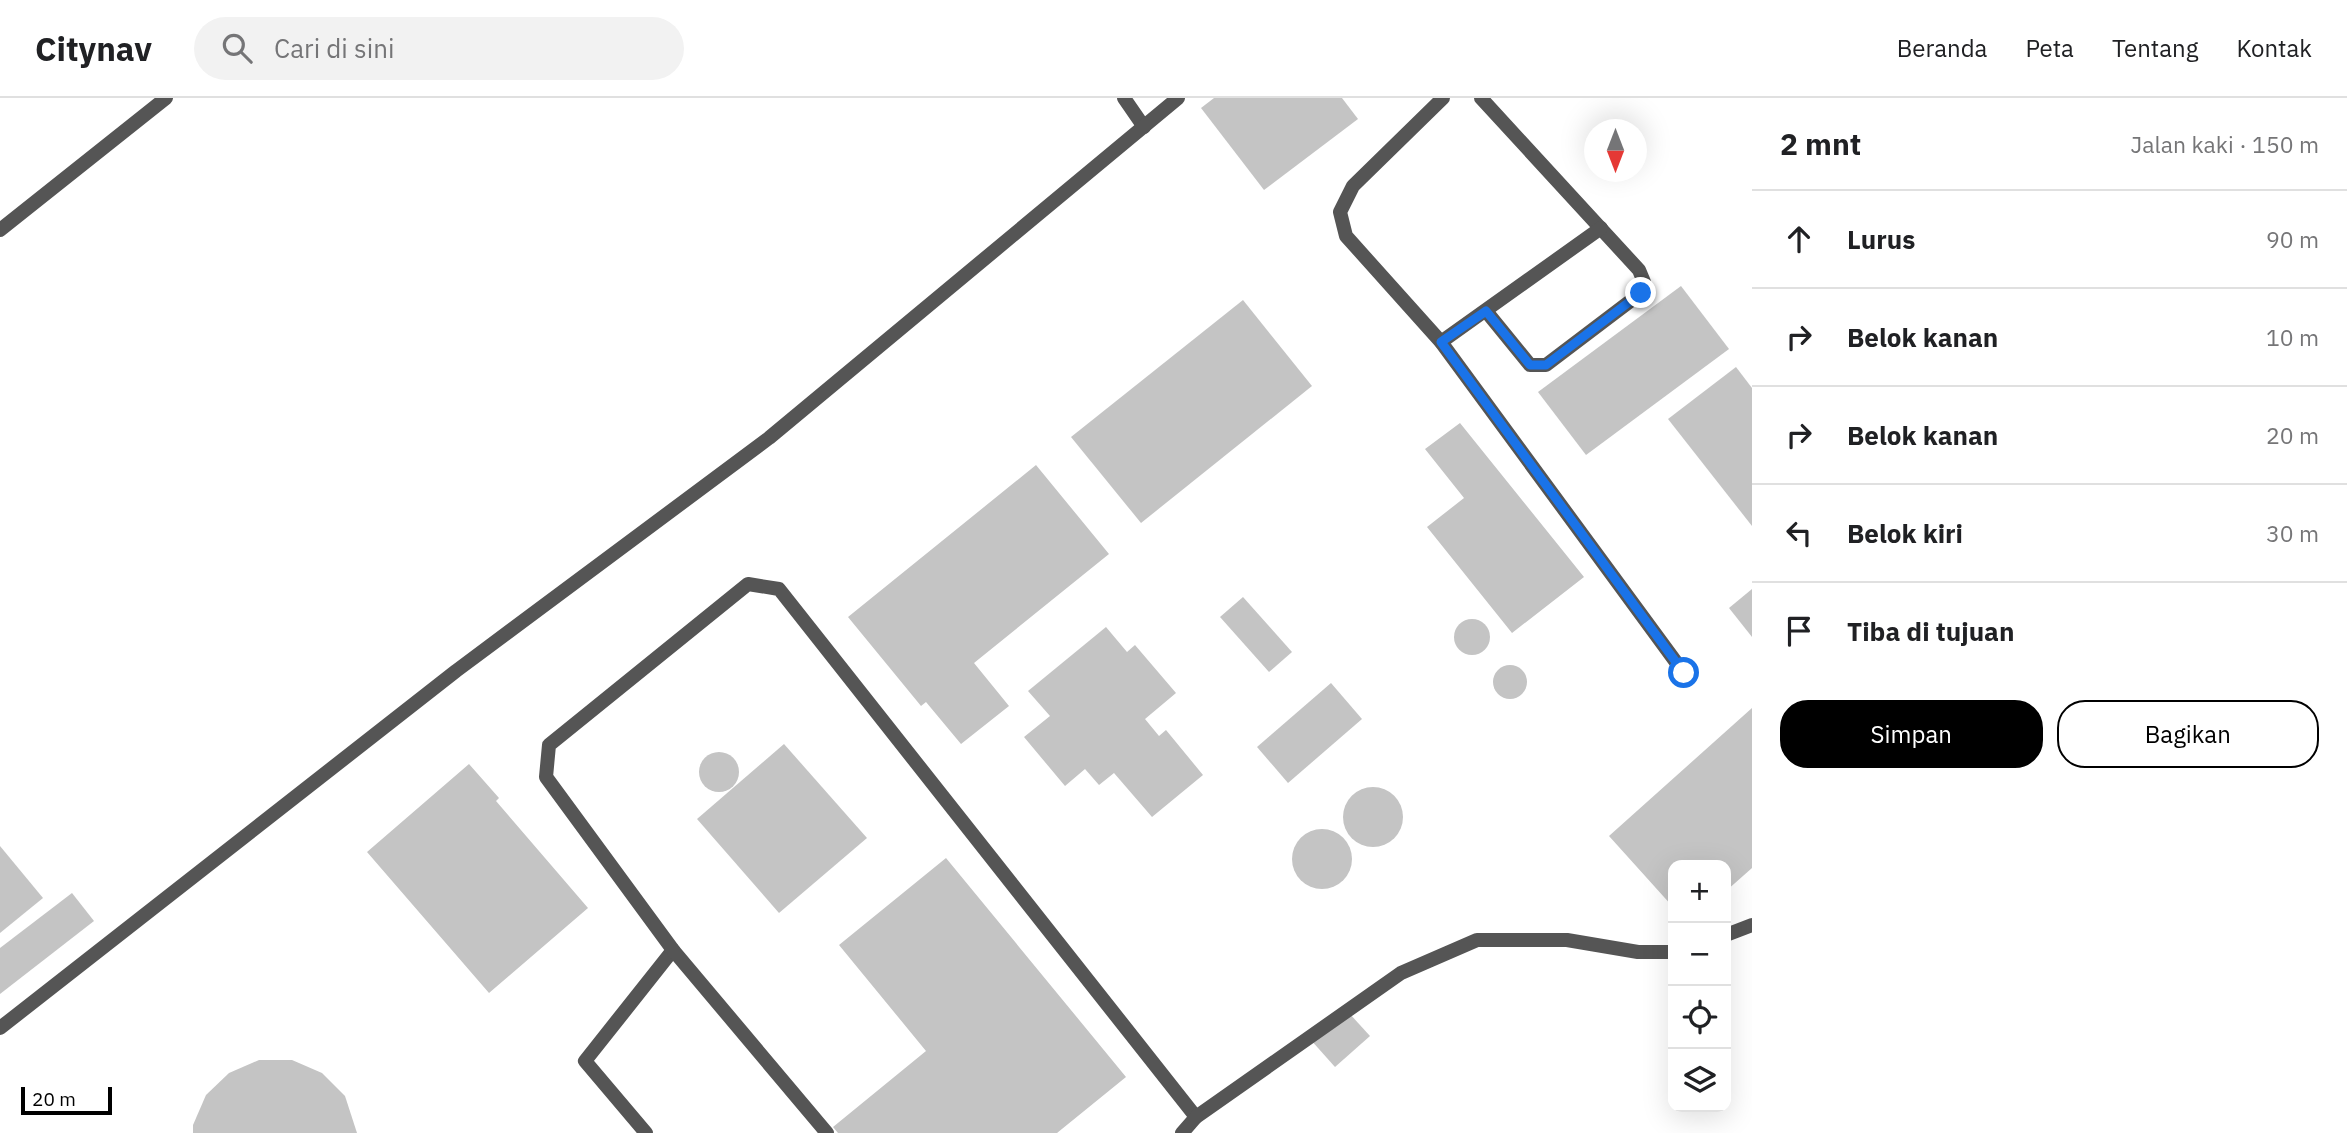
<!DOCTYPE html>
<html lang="id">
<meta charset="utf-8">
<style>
body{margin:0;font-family:"IBM Plex Sans",sans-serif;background:#f2f2f2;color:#202124}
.controls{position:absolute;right:21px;bottom:21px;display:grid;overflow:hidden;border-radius:14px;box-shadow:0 7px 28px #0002}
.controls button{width:63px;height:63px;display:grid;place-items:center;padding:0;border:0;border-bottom:2px solid #e0e0e0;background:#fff;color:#202124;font:35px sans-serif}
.compass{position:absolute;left:1584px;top:21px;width:63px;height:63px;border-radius:50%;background:#fff;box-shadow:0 7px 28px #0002;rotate:180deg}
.scale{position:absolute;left:21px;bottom:18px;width:91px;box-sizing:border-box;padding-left:7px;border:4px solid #000;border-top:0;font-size:19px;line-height:24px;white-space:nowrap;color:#000;-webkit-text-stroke:5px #fff;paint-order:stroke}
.stop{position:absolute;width:21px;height:21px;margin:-16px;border:5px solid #1a73e8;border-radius:50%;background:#fff}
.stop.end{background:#1a73e8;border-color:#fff;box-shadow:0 2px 7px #0008}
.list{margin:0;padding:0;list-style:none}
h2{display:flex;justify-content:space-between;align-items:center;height:91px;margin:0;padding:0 28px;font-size:30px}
h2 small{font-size:23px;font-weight:400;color:#757577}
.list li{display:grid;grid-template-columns:46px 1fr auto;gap:21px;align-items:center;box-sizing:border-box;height:98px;padding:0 28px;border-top:2px solid #e0e0e0}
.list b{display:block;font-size:26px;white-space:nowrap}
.list em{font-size:23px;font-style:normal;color:#757577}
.actions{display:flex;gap:14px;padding:21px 28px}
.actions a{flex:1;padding:16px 0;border:2px solid #000;border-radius:28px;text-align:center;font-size:24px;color:#000}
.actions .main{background:#000;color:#fff}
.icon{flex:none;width:38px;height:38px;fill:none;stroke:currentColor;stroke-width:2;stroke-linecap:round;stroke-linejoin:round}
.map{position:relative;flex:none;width:1752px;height:1035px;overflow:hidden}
header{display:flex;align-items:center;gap:42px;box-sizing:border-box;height:98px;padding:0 35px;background:#fff;border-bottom:2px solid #e0e0e0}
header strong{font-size:33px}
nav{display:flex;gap:38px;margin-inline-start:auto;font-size:24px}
.search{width:490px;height:63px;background:#f2f2f2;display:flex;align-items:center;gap:18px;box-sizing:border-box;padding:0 24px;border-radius:38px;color:#757577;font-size:26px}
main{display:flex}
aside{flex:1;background:#fff}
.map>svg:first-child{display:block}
</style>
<header>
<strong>Citynav</strong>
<div class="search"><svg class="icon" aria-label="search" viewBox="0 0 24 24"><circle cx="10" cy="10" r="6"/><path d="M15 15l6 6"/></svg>Cari di sini</div>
<nav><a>Beranda</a><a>Peta</a><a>Tentang</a><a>Kontak</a></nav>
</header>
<main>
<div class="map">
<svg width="1752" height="1035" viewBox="0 0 1752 1035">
<rect width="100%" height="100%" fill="#fff"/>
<g fill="#c4c4c4">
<polygon points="1214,0 1342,0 1358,21 1264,92 1201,10"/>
<polygon points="1681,188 1729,251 1586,357 1538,294"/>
<polygon points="1243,202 1312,288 1141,425 1071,339"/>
<polygon points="1736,269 1752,290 1752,428 1668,321"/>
<polygon points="1460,325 1584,479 1512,535 1427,429 1464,400 1425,351"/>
<polygon points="1036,367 1109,456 974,565 1009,608 961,646 926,604 921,608 848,519"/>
<polygon points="1752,491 1752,539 1729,510"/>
<polygon points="1243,499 1292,554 1269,574 1220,519"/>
<circle cx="1472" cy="539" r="18"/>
<polygon points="1106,529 1127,554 1135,547 1176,595 1145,621 1159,638 1166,632 1203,677 1152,719 1114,675 1099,687 1085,671 1065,688 1024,639 1050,618 1028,593"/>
<circle cx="1510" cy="584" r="17"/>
<polygon points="1331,585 1362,621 1288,685 1257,649"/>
<polygon points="1752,610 1752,770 1726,793 1726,767 1673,767 1673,809 1609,738"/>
<polygon points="784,646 867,740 779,815 697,721"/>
<circle cx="719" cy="674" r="20"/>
<polygon points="469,666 499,700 496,703 588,810 489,895 367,754"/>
<circle cx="1373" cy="719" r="30"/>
<circle cx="1322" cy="761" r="30"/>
<polygon points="0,748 43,800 0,835"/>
<polygon points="946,760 1126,979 1057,1035 838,1035 833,1029 926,953 839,847"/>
<polygon points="72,795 94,823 0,896 0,850"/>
<polygon points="1349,915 1370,938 1335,969 1310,941"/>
<polygon points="259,962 292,962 322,975 345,998 357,1035 193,1035 193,1027 206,997 229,975"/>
</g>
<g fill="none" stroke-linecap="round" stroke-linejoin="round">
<g stroke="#555" stroke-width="14">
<polyline points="1124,0 1144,29"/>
<polyline points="1443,0 1353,88 1340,114 1346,138 1441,244 1684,575"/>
<polyline points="1481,0 1639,172 1644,184 1641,195 1546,267 1530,267 1486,213"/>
<polyline points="0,132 166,0"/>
<polyline points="1441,244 1601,130"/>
<polyline points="1726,837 1752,827"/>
<polyline points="0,930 456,573 769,340 1178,0"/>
<polyline points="646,1035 585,963 673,852"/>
<polyline points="827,1035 673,852 546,679 549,647 748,486 779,491 1196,1019"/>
<polyline points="1182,1035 1196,1019 1401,875 1477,842 1567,842 1638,854 1673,854"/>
</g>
</g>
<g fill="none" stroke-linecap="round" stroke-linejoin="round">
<polyline stroke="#1a73e8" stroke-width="9" points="1641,195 1546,267 1530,267 1486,213 1441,244 1684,575"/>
</g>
</svg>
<div class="controls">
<button>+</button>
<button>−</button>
<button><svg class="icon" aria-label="locate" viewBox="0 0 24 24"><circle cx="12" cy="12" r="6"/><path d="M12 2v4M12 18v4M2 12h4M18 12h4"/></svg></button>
<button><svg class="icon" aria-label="layers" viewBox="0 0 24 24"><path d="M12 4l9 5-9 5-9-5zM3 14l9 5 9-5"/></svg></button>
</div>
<svg class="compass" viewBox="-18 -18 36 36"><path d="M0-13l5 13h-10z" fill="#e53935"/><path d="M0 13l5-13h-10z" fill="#757577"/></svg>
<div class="scale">20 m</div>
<div class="stop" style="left:1684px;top:575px"></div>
<div class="stop end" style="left:1641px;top:195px"></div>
</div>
<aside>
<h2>2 mnt<small>Jalan kaki · 150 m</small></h2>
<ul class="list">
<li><svg class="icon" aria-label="ahead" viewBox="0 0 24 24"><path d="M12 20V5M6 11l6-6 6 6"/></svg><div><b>Lurus</b></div><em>90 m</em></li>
<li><svg class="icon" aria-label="right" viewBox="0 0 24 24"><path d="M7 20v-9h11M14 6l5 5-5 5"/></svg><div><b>Belok kanan</b></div><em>10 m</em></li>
<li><svg class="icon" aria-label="right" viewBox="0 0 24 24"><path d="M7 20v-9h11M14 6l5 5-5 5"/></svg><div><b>Belok kanan</b></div><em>20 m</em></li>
<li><svg class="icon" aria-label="left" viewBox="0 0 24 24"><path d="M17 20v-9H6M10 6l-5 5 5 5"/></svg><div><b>Belok kiri</b></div><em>30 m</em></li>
<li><svg class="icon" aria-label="arrive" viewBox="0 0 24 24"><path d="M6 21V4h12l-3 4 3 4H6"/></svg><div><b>Tiba di tujuan</b></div></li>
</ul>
<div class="actions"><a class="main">Simpan</a><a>Bagikan</a></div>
</aside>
</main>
